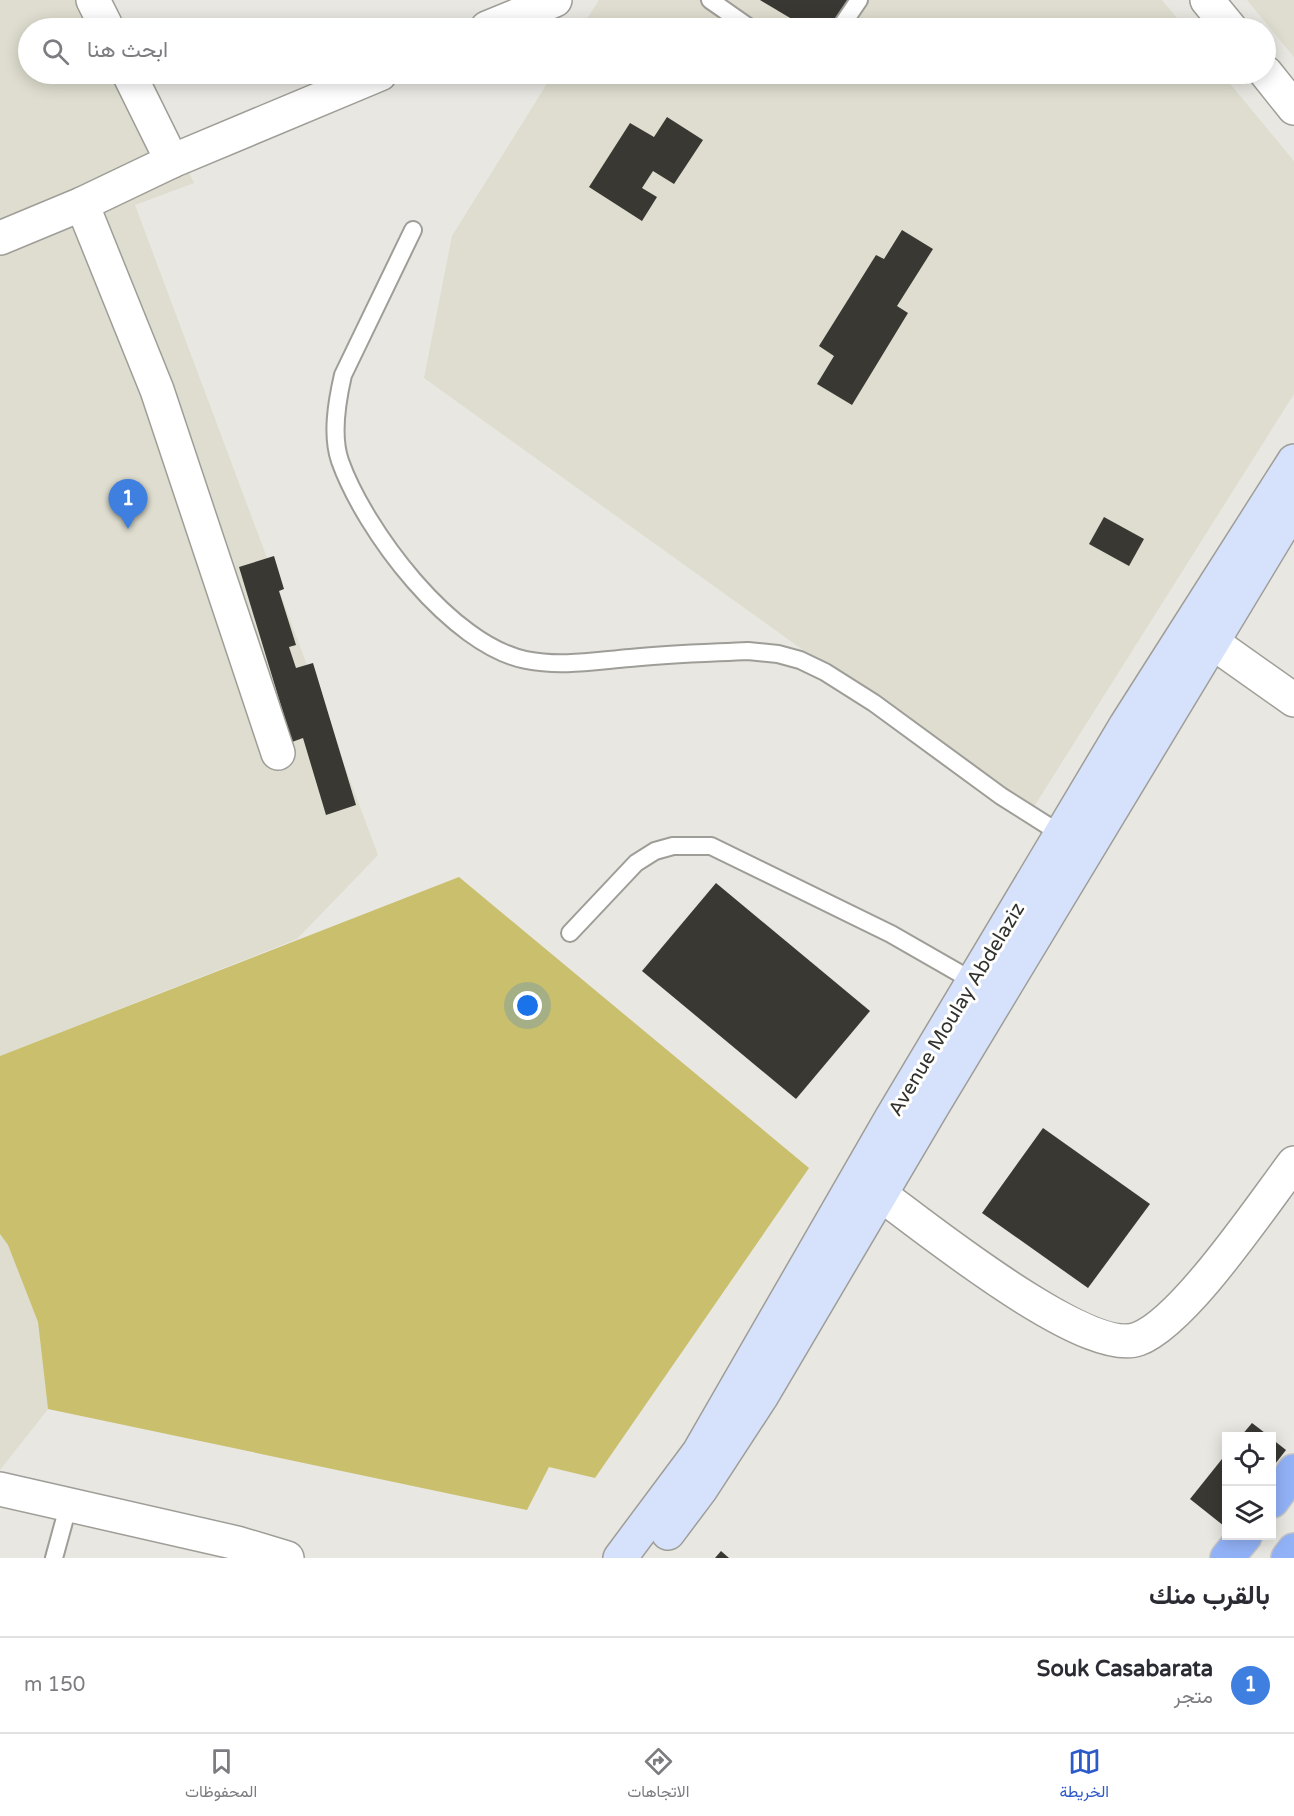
<!DOCTYPE html>
<html lang="ar">
<meta charset="utf-8">
<style>
body{margin:0;font-family:"Varela Round",Vazirmatn,sans-serif;background:#f2f2f3;color:#2b2b33;direction:rtl}
.controls{position:absolute;right:18px;bottom:18px;display:grid;overflow:hidden;border-radius:0px;box-shadow:0 3px 15px #0003}
.controls button{width:54px;height:54px;display:grid;place-items:center;padding:0;border:0;border-bottom:2px solid #e1e1e2;background:#fff;color:#2b2b33;font:30px sans-serif}
.you{position:absolute;left:528px;top:1006px;width:21px;height:21px;margin:-15px;border:4px solid #fff;border-radius:50%;background:#1a73e8;box-shadow:0 0 0 9px #1a73e833}
.badge{display:grid;place-items:center;width:39px;height:39px;border-radius:50%;background:#2d5ac9;color:#fff;font-size:20px;font-weight:700}
.pin{position:absolute;translate:-50% -50px;filter:drop-shadow(0 2px 3px #0008)}
.pin::after{content:'';position:absolute;top:32px;width:21px;height:18px;background:inherit;clip-path:polygon(0 0,100% 0,50% 100%)}
.list{margin:0;padding:0;list-style:none}
h2{display:flex;justify-content:space-between;align-items:center;height:78px;margin:0;padding:0 24px;font-size:26px}
h2 small{font-size:20px;font-weight:400;color:#7c7c81}
.list li{display:grid;grid-template-columns:39px 1fr auto;gap:18px;align-items:center;box-sizing:border-box;height:96px;padding:0 24px;border-top:2px solid #e1e1e2}
.list b{display:block;font-size:22px;white-space:nowrap}
.list p{margin:0;font-size:20px;white-space:nowrap;color:#7c7c81}
.list em{font-size:20px;font-style:normal;color:#7c7c81}
.icon{flex:none;width:33px;height:33px;fill:none;stroke:currentColor;stroke-width:2;stroke-linecap:round;stroke-linejoin:round}
.map{position:relative;flex:none;width:1294px;height:1558px;overflow:hidden;direction:ltr}
.search{position:absolute;background:#fff;box-shadow:0 3px 15px #0003;left:18px;right:18px;top:18px;height:66px;display:flex;align-items:center;gap:15px;box-sizing:border-box;padding:0 21px;border-radius:33px;color:#7c7c81;font-size:22px}
.sheet{height:174px;background:#fff}
nav{display:flex;justify-content:space-around;align-items:center;box-sizing:border-box;height:84px;border-top:2px solid #e1e1e2;background:#fff;font-size:16px;color:#7c7c81}
nav a{display:grid;justify-items:center;gap:3px}
nav .on{color:#2d5ac9}
.map>svg:first-child{display:block}
</style>
<div class="map">
<svg width="1294" height="1558" viewBox="0 0 1294 1558">
<rect width="100%" height="100%" fill="#e8e7e1"/>
<g fill="#deddcf">
<polygon points="0,0 106,0 120,28 28,28 28,74 141,74 194,183 135,205 378,855 297,939 0,1056"/>
<polygon points="599,0 1162,0 1185,28 581,28"/>
<polygon points="1247,0 1294,0 1294,57"/>
<polygon points="553,74 1222,74 1294,161 1294,394 1030,813 424,378 452,236"/>
<polygon points="0,1234 8,1245 38,1322 48,1409 0,1470"/>
</g>
<polygon fill="#c9bf6d" points="459,877 809,1168 595,1478 549,1467 527,1510 48,1409 38,1322 8,1245 0,1234 0,1056"/>
<g fill="#393833">
<polygon points="760,0 848,0 831,28 807,28"/>
<polygon points="667,117 703,140 674,184 653,171 642,188 657,197 642,221 589,187 630,123 654,137"/>
<polygon points="902,230 933,249 897,306 908,313 852,405 817,384 834,356 819,346 876,255 884,259"/>
<polygon points="1104,517 1144,539 1129,566 1089,544"/>
<polygon points="274,556 284,589 279,591 296,645 289,647 296,668 313,663 356,805 326,815 303,738 292,742 239,567"/>
<polygon points="716,883 870,1011 796,1099 642,971"/>
<polygon points="1043,1128 1150,1204 1088,1288 982,1213"/>
<polygon points="1252,1423 1269,1436 1241,1436"/>
<polygon points="1272,1439 1286,1450 1272,1468"/>
<polygon points="1226,1454 1226,1524 1224,1526 1190,1499"/>
<polygon points="721,1551 729,1558 715,1558"/>
</g>
<g fill="none" stroke-linecap="round" stroke-linejoin="round">
<g stroke="#9e9d97" stroke-width="20">
<g id="service">
<polyline points="710,0 750,28"/>
<polyline points="840,28 859,0"/>
<path d="M 413,230 L 343,375 C 337,401 331,435 340,461 C 365,531 451,645 526,660 C 561,667 594,661 630,658 C 669,654 708,653 748,651 L 778,654 L 800,660 L 825,672 L 874,703 L 1001,796 L 1061,834"/>
<polyline points="570,933 636,863 655,851 673,846 711,846 891,934 973,981"/>
<polyline points="54,1558 68,1507"/>
</g>
</g>
<g stroke="#9e9d97" stroke-width="36">
<g id="minor">
<polyline points="93,0 107,28"/>
<polyline points="1207,0 1230,28"/>
<polyline points="487,28 555,0"/>
<polyline points="1266,73 1294,108"/>
<polyline points="129,74 172,161"/>
<polyline points="82,204 157,390 278,753"/>
<polyline points="0,238 82,204 172,161 380,74"/>
<polyline points="1187,631 1212,642 1294,700"/>
<path d="M 880,1194 C 925,1227 1087,1358 1138,1339 C 1184,1322 1262,1205 1294,1163"/>
<polyline points="0,1489 237,1543 287,1558"/>
</g>
</g>
<g stroke="#9e9d97" stroke-width="36">
<g id="secondary">
<polyline points="668,1533 701,1489 761,1397 932,1107 1294,507"/>
<polyline points="620,1558 699,1452 892,1117 1126,725 1294,461"/>
</g>
</g>
<g stroke="#c5c5c5" stroke-width="36">
<g id="trunk">
<polyline points="1272,1501 1294,1471"/>
<polyline points="1227,1558 1245,1536"/>
<polyline points="1288,1558 1294,1550"/>
</g>
</g>
<use href="#service" stroke="#fff" stroke-width="16"/>
<use href="#minor" stroke="#fff" stroke-width="33"/>
<use href="#secondary" stroke="#d6e2fc" stroke-width="33"/>
<use href="#trunk" stroke="#92b2f8" stroke-width="33"/>
</g>
<g text-anchor="middle" stroke-width="6" stroke-linejoin="round" paint-order="stroke">
<g font-size="20" fill="#31312f" stroke="#fffffe">
<text transform="translate(956 1009) rotate(-59)" y="7">Avenue Moulay Abdelaziz</text>
</g>
</g>
</svg>
<div class="controls">
<button><svg class="icon" aria-label="locate" viewBox="0 0 24 24"><circle cx="12" cy="12" r="6"/><path d="M12 2v4M12 18v4M2 12h4M18 12h4"/></svg></button>
<button><svg class="icon" aria-label="layers" viewBox="0 0 24 24"><path d="M12 4l9 5-9 5-9-5zM3 14l9 5 9-5"/></svg></button>
</div>
<div class="you"></div>
<div class="pin badge" style="left:128px;top:529px;background:#3f7fe0">1</div>
<div class="search"><svg class="icon" aria-label="search" viewBox="0 0 24 24"><circle cx="10" cy="10" r="6"/><path d="M15 15l6 6"/></svg>ابحث هنا</div>
</div>
<section class="sheet">
<h2>بالقرب منك<small></small></h2>
<ul class="list">
<li><span class="badge" style="background:#3f7fe0">1</span><div><b>Souk Casabarata</b><p>متجر</p></div><em>150 m</em></li>
</ul>
</section>
<nav>
<a class="on"><svg class="icon" aria-label="map" viewBox="0 0 24 24"><path d="M3 6l6-2 6 2 6-2v14l-6 2-6-2-6 2zM9 4v14M15 6v14"/></svg>الخريطة</a>
<a><svg class="icon" aria-label="directions" viewBox="0 0 24 24"><path d="M12 3l9 9-9 9-9-9zM9 14v-3h6M13 9l2 2-2 2"/></svg>الاتجاهات</a>
<a><svg class="icon" aria-label="saved" viewBox="0 0 24 24"><path d="M7 4h10v16l-5-4-5 4z"/></svg>المحفوظات</a>
</nav>
